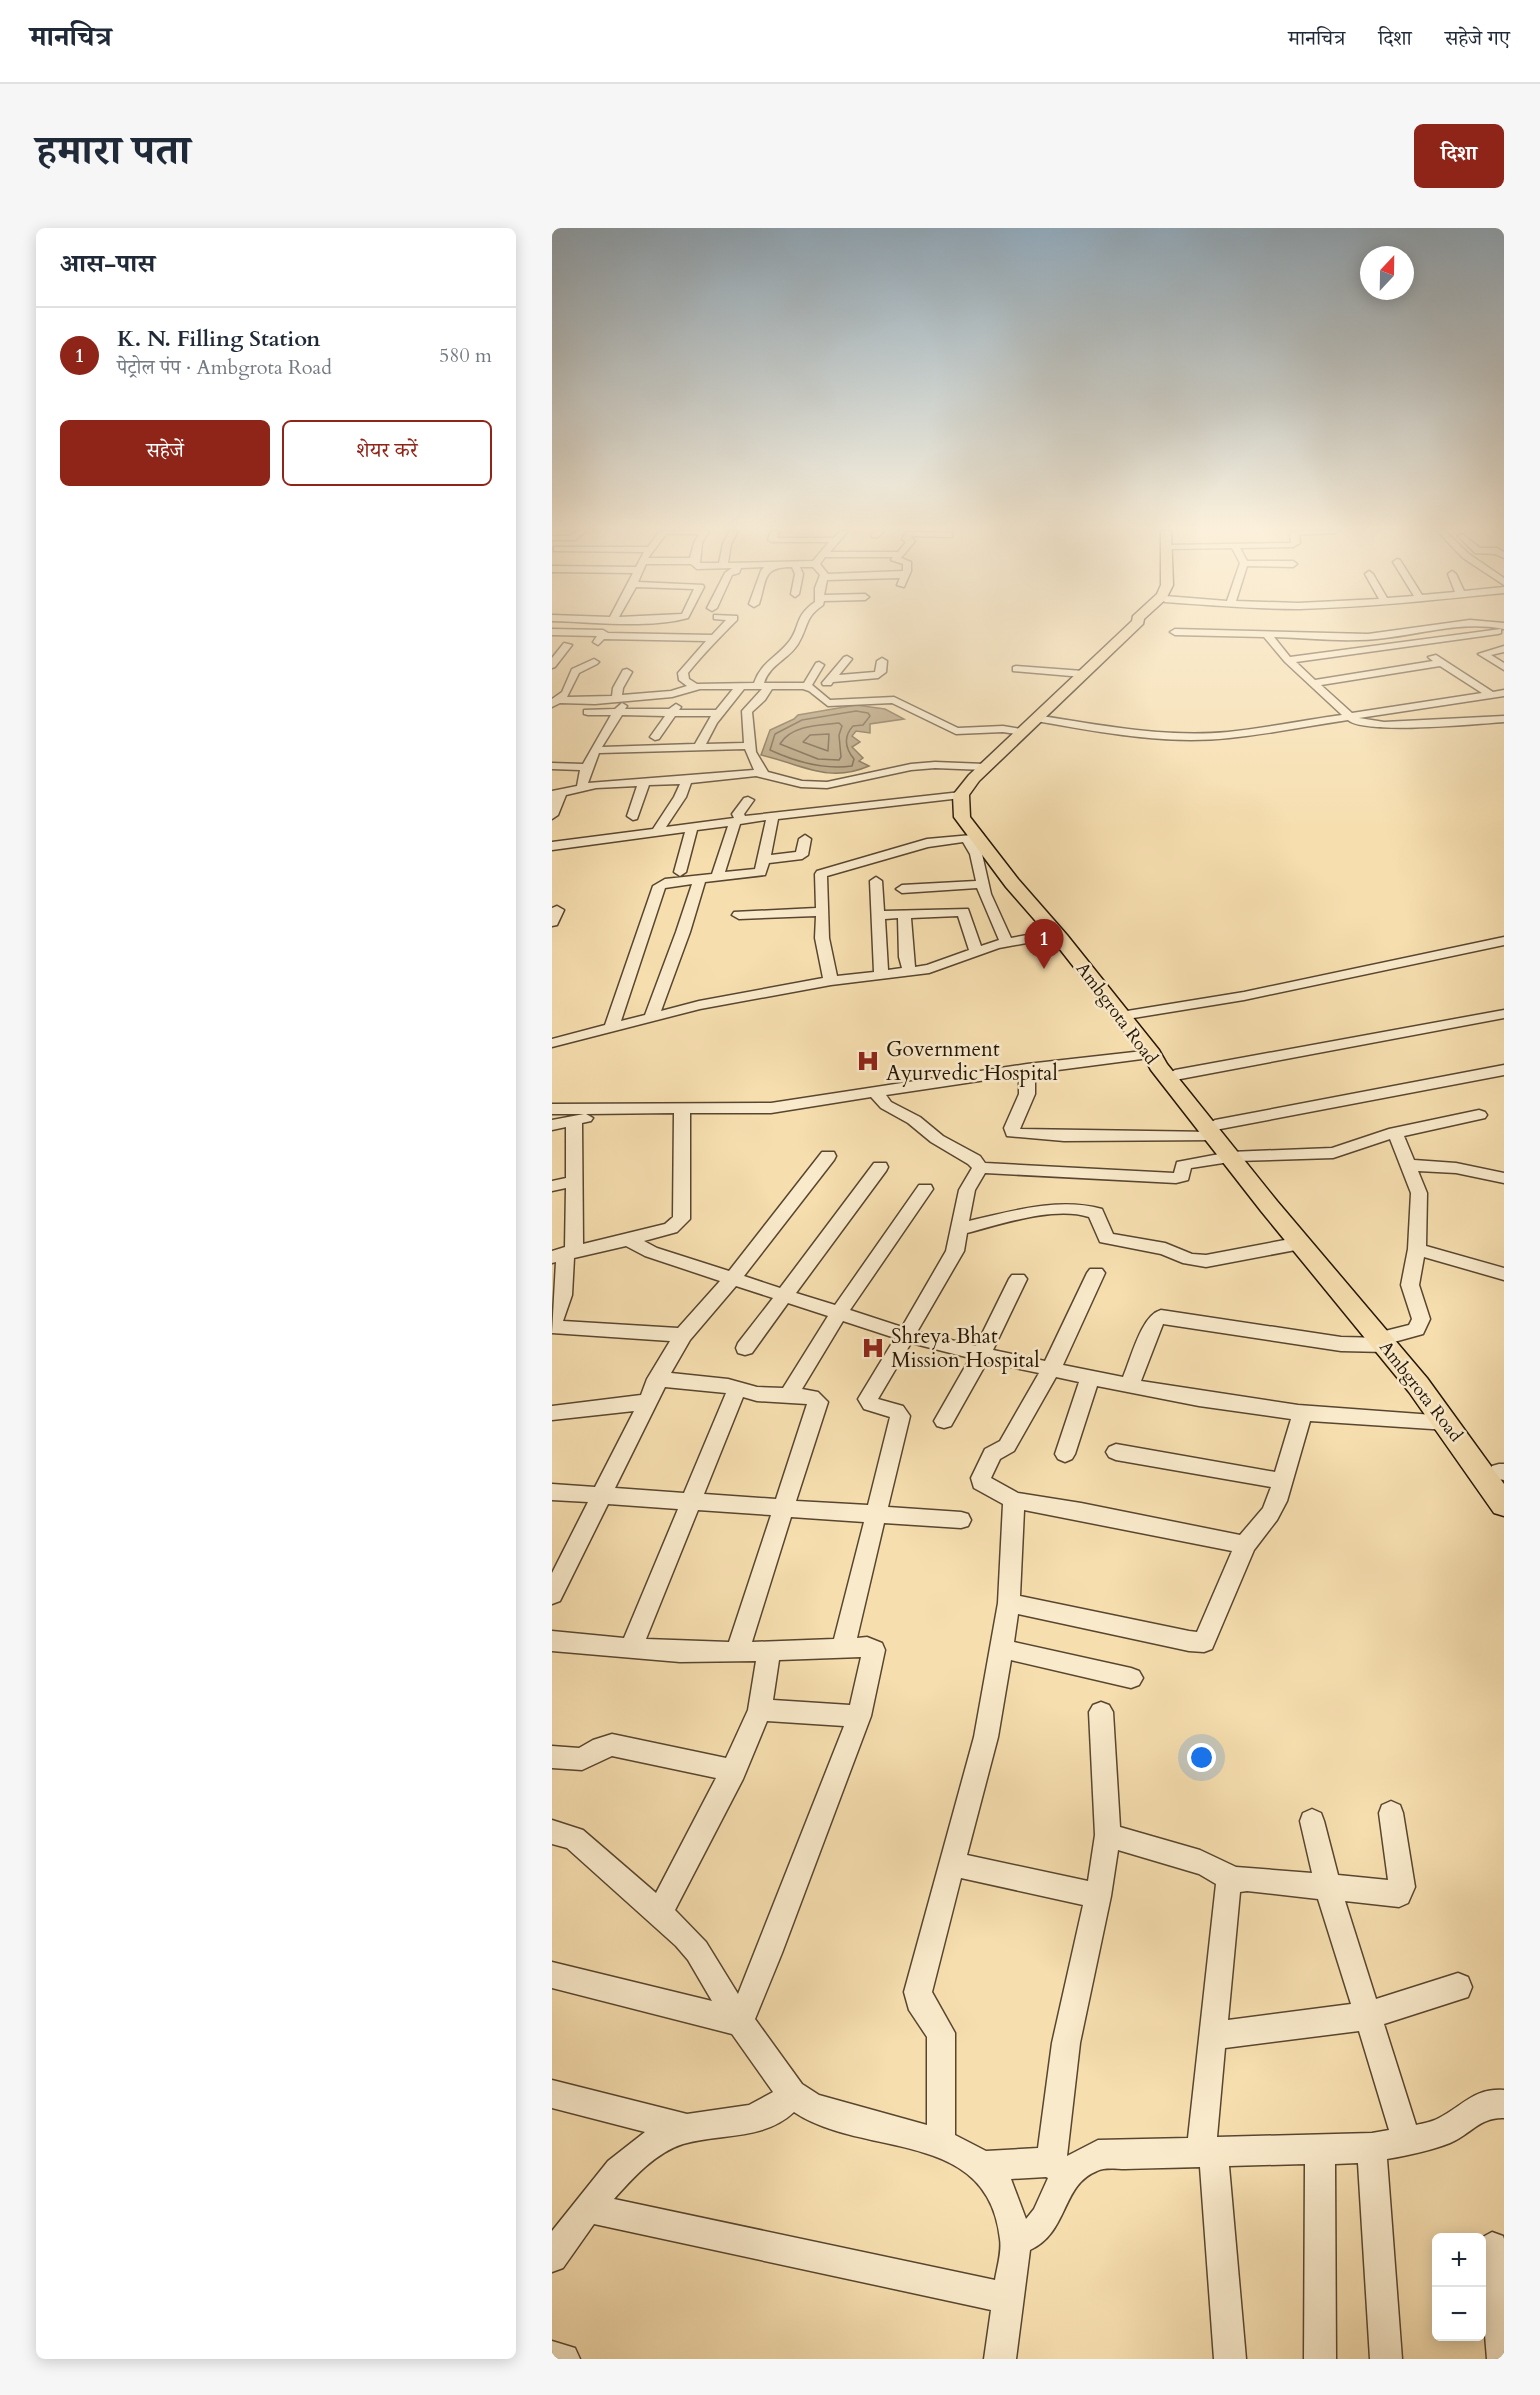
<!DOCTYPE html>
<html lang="hi">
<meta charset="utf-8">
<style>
body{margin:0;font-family:Cardo,"Noto Serif Devanagari",serif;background:#f6f6f7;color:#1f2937}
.controls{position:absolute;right:18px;bottom:18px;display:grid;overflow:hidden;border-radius:9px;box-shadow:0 3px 15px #0003}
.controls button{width:54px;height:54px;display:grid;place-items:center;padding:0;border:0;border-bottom:2px solid #e0e1e3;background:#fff;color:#1f2937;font:30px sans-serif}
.compass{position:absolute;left:808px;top:18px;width:54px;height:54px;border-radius:50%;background:#fff;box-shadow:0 3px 15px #0003;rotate:22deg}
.you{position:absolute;left:650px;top:1530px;width:21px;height:21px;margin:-15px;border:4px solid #fff;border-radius:50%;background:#1a73e8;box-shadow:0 0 0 9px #1a73e833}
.badge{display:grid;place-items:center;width:39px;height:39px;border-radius:50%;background:#8f2418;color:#fff;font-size:20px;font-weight:700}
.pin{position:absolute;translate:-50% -50px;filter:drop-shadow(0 2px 3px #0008)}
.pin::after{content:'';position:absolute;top:32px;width:21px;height:18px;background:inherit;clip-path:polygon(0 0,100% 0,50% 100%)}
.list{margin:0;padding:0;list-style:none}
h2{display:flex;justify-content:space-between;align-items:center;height:78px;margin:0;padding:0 24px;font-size:26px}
h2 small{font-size:20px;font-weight:400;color:#747a83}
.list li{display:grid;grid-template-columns:39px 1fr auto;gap:18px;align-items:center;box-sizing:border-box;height:96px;padding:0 24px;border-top:2px solid #e0e1e3}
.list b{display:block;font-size:22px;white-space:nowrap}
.list p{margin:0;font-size:20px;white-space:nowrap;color:#747a83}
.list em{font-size:20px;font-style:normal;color:#747a83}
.actions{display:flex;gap:12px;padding:18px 24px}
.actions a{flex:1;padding:14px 0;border:2px solid #8f2418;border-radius:9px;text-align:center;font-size:21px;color:#8f2418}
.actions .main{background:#8f2418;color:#fff}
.map{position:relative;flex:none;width:952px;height:2131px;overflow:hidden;border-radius:9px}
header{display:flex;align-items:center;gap:36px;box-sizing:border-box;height:84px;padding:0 30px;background:#fff;border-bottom:2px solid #e0e1e3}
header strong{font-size:28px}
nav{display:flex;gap:33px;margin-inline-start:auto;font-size:21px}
.intro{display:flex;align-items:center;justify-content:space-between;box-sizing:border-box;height:144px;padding:0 36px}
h1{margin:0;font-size:42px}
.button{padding:15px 27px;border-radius:9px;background:#8f2418;color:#fff;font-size:21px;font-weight:700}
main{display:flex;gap:36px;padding:0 36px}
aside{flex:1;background:#fff;border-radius:9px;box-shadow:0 3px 15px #0003}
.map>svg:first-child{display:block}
</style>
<header>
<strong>मानचित्र</strong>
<nav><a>मानचित्र</a><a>दिशा</a><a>सहेजे गए</a></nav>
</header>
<div class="intro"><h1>हमारा पता</h1><a class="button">दिशा</a></div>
<main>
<aside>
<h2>आस-पास<small></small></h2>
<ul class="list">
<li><span class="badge">1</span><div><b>K. N. Filling Station</b><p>पेट्रोल पंप · Ambgrota Road</p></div><em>580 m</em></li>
</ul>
<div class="actions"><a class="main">सहेजें</a><a>शेयर करें</a></div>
</aside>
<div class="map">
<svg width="952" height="2131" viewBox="0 0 952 2131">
<rect width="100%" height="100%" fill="#f6deaf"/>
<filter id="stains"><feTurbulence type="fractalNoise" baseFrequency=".00333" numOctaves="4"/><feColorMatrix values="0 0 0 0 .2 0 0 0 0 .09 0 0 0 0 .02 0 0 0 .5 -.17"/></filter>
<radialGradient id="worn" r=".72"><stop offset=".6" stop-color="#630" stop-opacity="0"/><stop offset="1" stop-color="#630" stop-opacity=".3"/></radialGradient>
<path fill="#ae9975" stroke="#766448" stroke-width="1.5" d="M 304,477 L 333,481 L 352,491 L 318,496 L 318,505 L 304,503 L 300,508 L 308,514 L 300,519 L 311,530 L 307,533 L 317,538 C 276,556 249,536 209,527 L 218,502 L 242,491 L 246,487 Z"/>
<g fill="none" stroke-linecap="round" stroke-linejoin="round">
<g stroke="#68563d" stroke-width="1.5">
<path d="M 304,483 L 316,485 L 318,488 L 311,497 L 301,498 C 291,509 293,520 302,531 L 300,538 C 271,542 244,534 218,522 L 223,506 L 250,492 Z"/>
<path d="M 287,495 L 290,498 L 287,507 L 289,529 L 287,532 L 266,531 L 228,516 C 239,497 268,497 287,495 Z"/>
<polygon points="277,506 276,523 251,514 258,507"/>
</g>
<g stroke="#584630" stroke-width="3">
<g id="minor">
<polygon points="25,303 34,303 23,312 0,312 0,308 18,308"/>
<path d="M 108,303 L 157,303 L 150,315 L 148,335 L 167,335 L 171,316 L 178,303 L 186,303 L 179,316 L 176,335 L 261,333 L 277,314 L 220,314 L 216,312 L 219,303 L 227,303 L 225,310 L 282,310 L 288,303 L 296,303 L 278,324 L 346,324 L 354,314 L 350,311 L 355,304 L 400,305 L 400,309 L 397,309 L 360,308 L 359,310 L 363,313 L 349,330 L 359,334 L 359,343 L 352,359 L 345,357 L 348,350 L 275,352 L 272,367 L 313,366 L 317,369 L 313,372 L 272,373 L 271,377 C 252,390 257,398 246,416 C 236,432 218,436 212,455 L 252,455 L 264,435 L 267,434 L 272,437 L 260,457 L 278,472 L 342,469 L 406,500 L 451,498 L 474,502 L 475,504 L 470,507 L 451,504 L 404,506 L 340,475 L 276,478 L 257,463 L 251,461 L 220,461 L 213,472 L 200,484 L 204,524 L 216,544 L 250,553 L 275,554 L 359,536 L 383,534 L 433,536 L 439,539 L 433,542 L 383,540 L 359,542 L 275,560 L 249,559 L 204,548 L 139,555 L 134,569 L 114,599 L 182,590 L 180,586 L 192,570 L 196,569 L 202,572 L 192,586 L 193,588 L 409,564 L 415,567 L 409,570 L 226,591 L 219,627 L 244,624 L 247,611 L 253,607 L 259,611 L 256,627 L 250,631 L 217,635 L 213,647 L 153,654 L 138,704 L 109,783 L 147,773 L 271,750 L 263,710 L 264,688 L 187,691 L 180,687 L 182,684 L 264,680 L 263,646 L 265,643 L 375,611 L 431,606 L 431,612 L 422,613 L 430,626 L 439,666 L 459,710 L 502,702 L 509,706 L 507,709 L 447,720 L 377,745 L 279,757 L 148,781 L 0,819 L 0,811 L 53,797 L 101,658 L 113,651 L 160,646 L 176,598 L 145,602 L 134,644 L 128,648 L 122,644 L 133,604 L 0,622 L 0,614 L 101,601 L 122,569 L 128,556 L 97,557 L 85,591 L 81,592 L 75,588 L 85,558 L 44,560 L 14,567 L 6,587 L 0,591 L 0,563 L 25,558 L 28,542 L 0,541 L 0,535 L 31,536 L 59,487 L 36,487 L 32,486 L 32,482 L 63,481 L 70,475 L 75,478 L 73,481 L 117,481 L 124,476 L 129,479 L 127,482 L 164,482 L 181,461 L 148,461 L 120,469 L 43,476 L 8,475 L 0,479 L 0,471 L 10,464 L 20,441 L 42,431 L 47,434 L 45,436 L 27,445 L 15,469 L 60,468 L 61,460 L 71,442 L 75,441 L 80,444 L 71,460 L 70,467 L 119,463 L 135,458 L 127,452 L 126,445 L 154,413 L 52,411 L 46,417 L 41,414 L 45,408 L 0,407 L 0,401 L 51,402 L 56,405 L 160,407 L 174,392 L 162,391 L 162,387 L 185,388 L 185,392 C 168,409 152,425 136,445 L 137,451 L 145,456 L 202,455 C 209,435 222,431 235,416 C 249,401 241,389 263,374 L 263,360 L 268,347 L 261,339 L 248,339 L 251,346 L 247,366 L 243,369 L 239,366 L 243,346 L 240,339 C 210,339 215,351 207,376 L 202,379 L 197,376 L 209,343 L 212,339 L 189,340 L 187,345 L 180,347 L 165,380 L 160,383 L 155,380 L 173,345 L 180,340 L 145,341 L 139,336 L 94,336 L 86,354 L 151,357 L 152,359 L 136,390 C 96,401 42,394 0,393 L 0,387 L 58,389 L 81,345 L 0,344 L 0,338 L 84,339 L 92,324 L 5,323 L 2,323 L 2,319 L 96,319 ZM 114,306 L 147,306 L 142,315 L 138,330 L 96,330 ZM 273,329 L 341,329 L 339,332 L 351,336 L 351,343 L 276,346 L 268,336 ZM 84,359 L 142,361 L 130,386 L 67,389 ZM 192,461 L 210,461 L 190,483 L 192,515 L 154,516 L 165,495 ZM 70,487 L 113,488 L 98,509 L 103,512 L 107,511 L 123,488 L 159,488 L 143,516 L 50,519 ZM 193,521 L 202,542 L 36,555 L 47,525 ZM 214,592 L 203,641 L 173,644 L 188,596 ZM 411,614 L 418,626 L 424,653 L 350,657 L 344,661 L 350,665 L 425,660 L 447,712 L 429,718 L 416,681 L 332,683 L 330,653 L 324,649 L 318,653 L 322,744 L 285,748 L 277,710 L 275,648 L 376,619 ZM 140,656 L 124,704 L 93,787 L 69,793 L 113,660 ZM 406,688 L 417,722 L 375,737 L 363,739 L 359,690 ZM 346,690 L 347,729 L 350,740 L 336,742 L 333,691 Z"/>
<polygon points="323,303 332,303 326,309 320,309 319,307"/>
<path d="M 742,303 L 787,303 L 783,305 L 747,307 L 748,315 L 741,319 L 688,320 L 695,333 L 741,333 L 745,336 L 741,339 L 695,338 L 684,373 L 746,375 L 827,371 L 813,346 L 817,343 L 821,346 L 835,370 L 862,368 L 841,334 L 845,331 L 848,332 L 870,367 L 903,364 L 896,346 L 900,343 L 904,346 L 912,363 L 952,359 L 952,365 C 883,372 817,379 747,381 C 702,381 657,377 613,374 L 609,371 L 613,368 L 675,373 L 688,335 L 680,320 L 619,321 L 615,319 L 616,317 L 739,315 L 738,305 Z"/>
<polygon points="885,303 893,303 917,326 952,350 952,357 911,330"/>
<polygon points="910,306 928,320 945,320 952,324 952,330 943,326 923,325 906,308"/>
<path d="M 918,392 L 952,395 L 952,401 C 911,393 874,405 833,410 C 797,415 758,410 722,409 L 738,429 L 949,401 L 949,405 L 946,406 L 744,434 L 763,452 L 881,433 L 876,429 L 884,427 L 941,464 L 952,462 L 952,468 L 807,490 L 832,494 L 952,488 L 952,494 C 925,496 812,507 796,492 C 756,498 717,506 677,510 C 613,517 547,504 484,493 L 479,490 L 484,487 C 547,497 612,510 676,504 C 714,500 752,492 790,487 L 733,434 L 712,409 L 623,407 L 618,404 L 623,401 L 816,406 ZM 888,438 L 930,465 L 800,485 L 769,457 Z"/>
<polygon points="12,415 20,417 3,439 0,440 0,430"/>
<polygon points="952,418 952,424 939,427 952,435 952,442 926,426"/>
<polygon points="295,428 300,431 287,447 323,444 325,433 330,430 335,433 334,444 326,450 281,454 279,457 271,457 270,455 292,429"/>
<polygon points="464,438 531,443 536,446 531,449 461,443 461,439"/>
<polygon points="5,678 12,682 5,697 0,698 0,680"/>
<polygon points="952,709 952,717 692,772 569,792 562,788 569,784 692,764"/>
<polygon points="952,782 952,790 623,852 615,847 623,842"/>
<path d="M 600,822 L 607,826 L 605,829 L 483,845 L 483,866 L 468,901 L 661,904 L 669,909 L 667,912 L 512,913 L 455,908 L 452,900 L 467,866 L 467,847 L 334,867 L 339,874 L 368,889 L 391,908 L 428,928 L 433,935 L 622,945 L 625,934 L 678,924 L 780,920 L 837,901 L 927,882 L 933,884 L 935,887 L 933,890 L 852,908 L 862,932 L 904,935 L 952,945 L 952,955 L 904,945 L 866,943 L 875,965 L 874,1018 L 952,1040 L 952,1052 L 872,1029 L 867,1057 L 878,1091 L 871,1106 L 842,1114 L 843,1117 L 841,1122 L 834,1124 L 789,1123 L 611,1096 L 589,1153 L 746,1177 L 895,1188 L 902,1190 L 905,1195 L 902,1200 L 895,1202 L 758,1193 L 735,1273 L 725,1292 L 702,1322 L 660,1421 L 652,1424 L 637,1423 L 466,1386 L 462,1414 L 579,1440 L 587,1443 L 591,1450 L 587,1457 L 579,1460 L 459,1432 L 446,1509 L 415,1627 L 536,1653 L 543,1607 L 537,1484 L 541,1477 L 549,1474 L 557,1477 L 561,1484 L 568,1599 L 648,1622 L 684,1639 L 760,1645 L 748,1593 L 751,1585 L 760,1581 L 769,1585 L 772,1593 L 786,1647 L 836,1652 L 827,1585 L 830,1577 L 839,1573 L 848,1577 L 851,1585 L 863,1659 L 856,1675 L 847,1679 L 793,1673 L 824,1771 L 906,1745 L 916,1749 L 920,1759 L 916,1769 L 832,1796 L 864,1897 C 872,1895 880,1894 887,1890 C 912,1877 922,1860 952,1862 L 952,1890 C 928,1889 919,1906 898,1915 C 878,1923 857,1927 835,1931 L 850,2131 L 818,2131 L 806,1935 L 783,1936 L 784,2131 L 752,2131 L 753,1936 L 677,1938 L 694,2131 L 662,2131 L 648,1939 C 623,1940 598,1940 573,1941 C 564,1941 553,1939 545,1943 C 509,1957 517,2004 478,2022 L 464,2131 L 432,2131 L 439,2082 L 42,1996 L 11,2040 L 0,2044 L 0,2003 L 56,1933 L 93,1904 L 0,1880 L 0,1852 L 135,1886 L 197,1877 L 221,1864 L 180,1806 L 0,1760 L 0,1734 L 160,1773 L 136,1732 L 124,1718 L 15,1620 L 0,1616 L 0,1592 L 31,1602 L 104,1665 L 164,1550 L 60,1528 L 30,1542 L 0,1540 L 0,1518 L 27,1520 L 41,1512 L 60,1506 L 174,1530 L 196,1482 L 204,1433 L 128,1434 L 0,1423 L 0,1403 L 72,1410 L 126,1281 L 56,1276 L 8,1373 L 0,1376 L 0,1345 L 36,1274 L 0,1272 L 0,1256 L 43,1259 L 82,1183 L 0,1192 L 0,1178 L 89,1167 L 95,1151 L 118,1113 L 0,1105 L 4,1034 L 0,1035 L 0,1023 L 13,1019 L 14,960 L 0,963 L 0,953 L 14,950 L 14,899 L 0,902 L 0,892 L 32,886 L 0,886 L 0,876 L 219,875 L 475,836 ZM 319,869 L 329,880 L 356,895 L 379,914 L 416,936 L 420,940 L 407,962 L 394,1023 L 350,1099 L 298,1082 L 381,961 L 379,957 L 367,957 L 283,1077 L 244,1065 L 334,943 L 336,939 L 334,935 L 322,935 L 228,1060 L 192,1048 L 282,932 L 284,928 L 282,924 L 270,924 L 177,1043 L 105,1020 L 92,1013 L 125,1004 L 138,991 L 138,885 L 219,885 ZM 122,885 L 121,989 L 113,996 L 31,1016 L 30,895 L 39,893 L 41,890 L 34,886 ZM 838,911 L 859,965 L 856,1021 L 849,1057 L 860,1091 L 857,1097 L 833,1103 L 831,1108 L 832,1110 L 789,1109 L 609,1082 C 589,1087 579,1131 571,1149 L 511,1137 L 553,1045 L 550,1041 L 538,1041 L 535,1045 L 493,1133 L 441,1122 L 475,1051 L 472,1047 L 460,1047 L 457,1051 L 424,1118 L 365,1104 L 412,1023 L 415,1005 C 450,996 502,978 537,989 L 548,1014 L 609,1026 L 631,1035 L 654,1039 L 749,1021 L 755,1019 L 758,1015 L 755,1011 L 749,1009 L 654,1027 L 640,1026 L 613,1015 L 561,1006 L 550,981 C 506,969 461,983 417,993 L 423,962 L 433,945 L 624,955 L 636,952 L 639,940 L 684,933 L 781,930 ZM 74,1018 L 93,1028 L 168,1053 L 126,1100 L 11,1093 L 20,1067 L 22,1030 ZM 184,1058 L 221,1070 L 186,1115 L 184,1120 L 186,1125 L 193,1127 L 200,1125 L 236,1075 L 276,1088 L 231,1160 L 205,1159 L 176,1151 L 119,1145 L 138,1112 ZM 291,1093 L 343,1110 L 306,1171 L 312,1181 L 338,1189 L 316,1277 L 244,1273 L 276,1174 L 266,1164 L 250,1161 ZM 359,1115 L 418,1130 L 382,1193 L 385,1198 L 392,1200 L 399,1198 L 435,1134 L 487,1145 L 448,1213 L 433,1221 L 419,1250 L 422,1260 L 451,1276 L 446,1375 L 422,1509 L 352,1764 L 357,1782 L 375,1809 L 375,1897 L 267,1867 L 250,1856 L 203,1791 L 230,1725 L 319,1488 L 333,1422 L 330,1415 L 315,1409 L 305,1410 L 332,1295 L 409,1300 L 416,1298 L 419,1292 L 416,1286 L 409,1284 L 336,1279 L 358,1188 L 351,1178 L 326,1171 ZM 504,1149 L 527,1154 L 503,1226 L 506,1231 L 513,1234 L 520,1231 L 523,1226 L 545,1158 L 647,1178 L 739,1191 L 723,1244 L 564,1216 L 557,1219 L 554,1224 L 557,1229 L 564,1232 L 719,1259 L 711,1280 L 688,1307 L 529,1275 L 466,1265 L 439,1250 L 448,1231 L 462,1223 ZM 113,1159 L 174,1165 L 132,1265 L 63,1260 ZM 191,1169 L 205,1173 L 255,1176 L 224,1271 L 152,1266 ZM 146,1282 L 219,1287 L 177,1414 L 94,1411 ZM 472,1282 L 680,1323 L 645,1404 L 637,1403 L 468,1368 ZM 239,1289 L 312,1294 L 282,1411 L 200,1414 ZM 309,1429 L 298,1477 L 221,1472 L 227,1432 ZM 215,1493 L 292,1498 L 186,1766 L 154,1714 L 123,1682 L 191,1551 ZM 566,1622 L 647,1646 L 664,1656 L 636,1910 L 546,1912 L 515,1928 L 528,1815 L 559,1668 ZM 409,1650 L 531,1677 L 500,1815 L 486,1920 L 434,1923 L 403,1907 L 403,1805 L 380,1764 ZM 695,1663 L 766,1671 L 799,1776 L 676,1792 L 688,1664 ZM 807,1803 L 837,1902 L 820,1905 L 665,1909 L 673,1820 ZM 242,1884 C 312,1931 436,1899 448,2011 C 450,2024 445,2039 443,2052 L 62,1971 C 81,1950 103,1925 131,1916 C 168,1905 211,1913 242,1884 ZM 494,1949 L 496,1950 L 482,1981 L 474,1991 L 459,1951 Z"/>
<polygon points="952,837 952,847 663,902 655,897 663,892"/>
<polygon points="947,1236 952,1236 952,1252 940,1250 937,1244 940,1238"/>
<polygon points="940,2004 951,2008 952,2011 952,2131 935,2131 930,2070 929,2010"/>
<polygon points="0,2113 23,2120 28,2131 0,2131"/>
</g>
</g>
<g stroke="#231405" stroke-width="3">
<polygon id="major" points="609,303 619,303 621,357 614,371 592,391 591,396 427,553 417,567 418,589 466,651 515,707 607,822 615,836 725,973 875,1150 952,1256 952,1288 942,1285 857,1164 709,983 599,842 591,827 503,715 454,659 402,589 401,567 417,547 580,393 581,388 605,366 609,357"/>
</g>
<use href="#minor" fill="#f9eacb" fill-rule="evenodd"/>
<use href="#major" fill="#f6deaf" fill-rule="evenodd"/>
</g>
<linearGradient id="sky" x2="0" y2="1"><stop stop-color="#91a9ba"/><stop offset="0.5" stop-color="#fbf0db"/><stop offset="1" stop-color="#fbf0db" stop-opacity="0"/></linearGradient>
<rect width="952" height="601" fill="url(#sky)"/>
<defs>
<g id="hospital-bare" transform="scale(1.8)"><path d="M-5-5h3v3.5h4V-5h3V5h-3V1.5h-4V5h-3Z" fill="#8f2418" stroke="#f9eacb" stroke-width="2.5" paint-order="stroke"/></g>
</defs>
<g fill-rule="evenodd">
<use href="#hospital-bare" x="316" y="833"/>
<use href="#hospital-bare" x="321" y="1120"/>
</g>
<g text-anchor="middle" stroke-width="5" stroke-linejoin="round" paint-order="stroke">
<g font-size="18" fill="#231405" stroke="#f9eacb">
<text transform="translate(565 785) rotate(53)" y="6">Ambgrota Road</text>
<text transform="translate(869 1163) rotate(52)" y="6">Ambgrota Road</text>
</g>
<g font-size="21" fill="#231405" stroke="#f9eacb" text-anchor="start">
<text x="334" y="828">Government<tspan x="334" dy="24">Ayurvedic Hospital</tspan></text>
<text x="339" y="1115">Shreya Bhat<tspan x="339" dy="24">Mission Hospital</tspan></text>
</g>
</g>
<rect width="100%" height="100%" filter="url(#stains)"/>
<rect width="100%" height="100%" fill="url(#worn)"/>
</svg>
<div class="controls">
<button>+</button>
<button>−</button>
</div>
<svg class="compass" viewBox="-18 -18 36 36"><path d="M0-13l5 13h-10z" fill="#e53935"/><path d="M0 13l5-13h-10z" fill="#747a83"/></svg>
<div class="you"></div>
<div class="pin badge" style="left:492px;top:741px">1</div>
</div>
</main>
